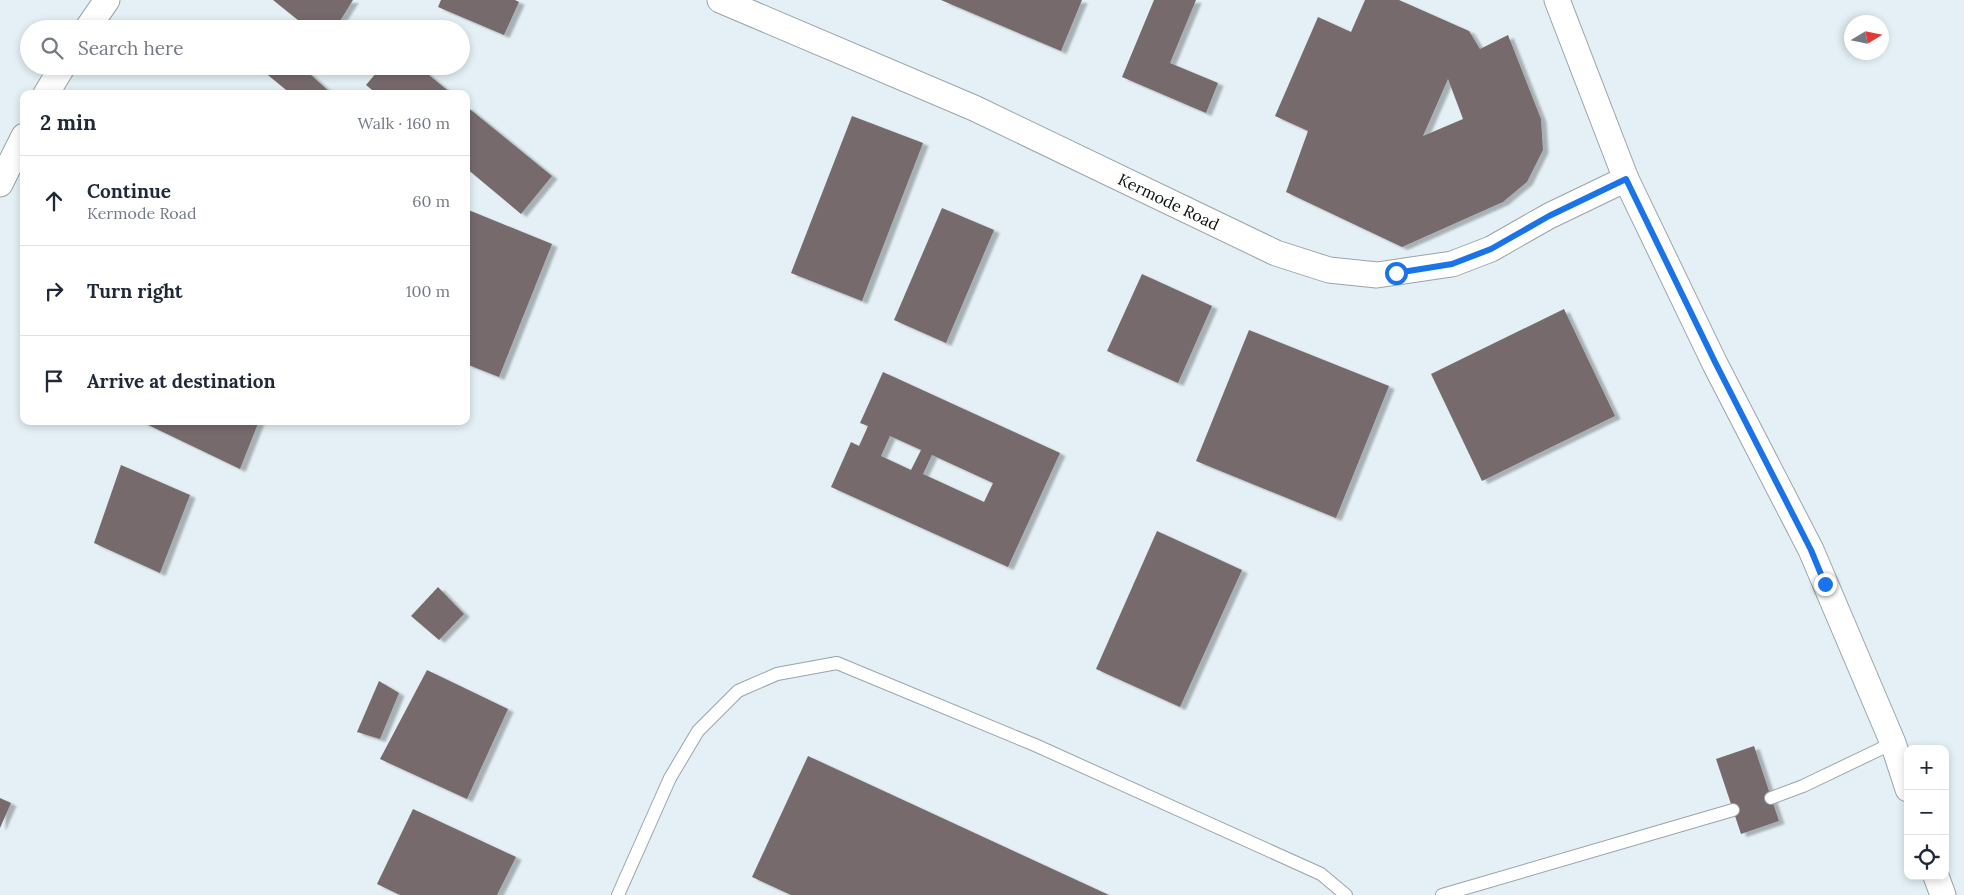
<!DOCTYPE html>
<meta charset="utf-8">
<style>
body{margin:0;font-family:Lora,serif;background:#f2f2f3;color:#1f2937}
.controls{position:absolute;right:15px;bottom:15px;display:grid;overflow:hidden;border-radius:10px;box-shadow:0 2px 8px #0003}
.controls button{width:45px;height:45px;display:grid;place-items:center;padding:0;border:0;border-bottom:1px solid #e0e1e3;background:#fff;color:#1f2937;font:25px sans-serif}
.compass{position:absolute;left:1844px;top:15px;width:45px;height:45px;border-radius:50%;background:#fff;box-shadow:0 2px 8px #0003;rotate:80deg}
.stop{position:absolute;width:15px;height:15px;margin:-11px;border:4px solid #1a73e8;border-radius:50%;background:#fff}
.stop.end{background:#1a73e8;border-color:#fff;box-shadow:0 1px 5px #0008}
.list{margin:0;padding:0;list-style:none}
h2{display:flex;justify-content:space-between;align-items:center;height:65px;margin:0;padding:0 20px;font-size:21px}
h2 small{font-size:16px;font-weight:400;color:#747a83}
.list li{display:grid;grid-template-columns:32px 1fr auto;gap:15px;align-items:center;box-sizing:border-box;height:90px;padding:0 20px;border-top:1px solid #e0e1e3}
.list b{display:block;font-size:19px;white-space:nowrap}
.list p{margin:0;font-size:16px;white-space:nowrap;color:#747a83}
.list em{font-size:16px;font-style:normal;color:#747a83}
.icon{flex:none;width:28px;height:28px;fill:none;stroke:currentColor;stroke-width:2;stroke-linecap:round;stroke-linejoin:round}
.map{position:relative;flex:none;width:1964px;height:895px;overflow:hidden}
.search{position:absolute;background:#fff;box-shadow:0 2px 8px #0003;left:20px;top:20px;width:450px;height:55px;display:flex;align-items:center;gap:12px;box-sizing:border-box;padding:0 18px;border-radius:28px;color:#747a83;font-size:19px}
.panel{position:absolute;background:#fff;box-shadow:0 2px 8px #0003;left:20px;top:90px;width:450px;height:335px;border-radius:10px}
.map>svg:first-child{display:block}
</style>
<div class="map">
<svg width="1964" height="895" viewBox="0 0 1964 895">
<defs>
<filter id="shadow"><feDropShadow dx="5.5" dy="3" stdDeviation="1" flood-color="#0004"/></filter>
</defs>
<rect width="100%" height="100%" fill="#e4f0f5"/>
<g fill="#766b6d" fill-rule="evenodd" filter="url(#shadow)">
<polygon points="273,0 353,0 335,29 309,29"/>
<polygon points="441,0 515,0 519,2 504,35 438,7"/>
<polygon points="941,0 1082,0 1061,51"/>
<polygon points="1154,0 1196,0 1170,63 1218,83 1206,113 1122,77"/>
<path d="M 1365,0 L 1399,0 L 1469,31 L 1480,49 L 1508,35 L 1541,119 L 1543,150 L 1527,182 L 1503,202 L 1402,247 L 1286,192 L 1308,131 L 1275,116 L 1318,17 L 1351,32 ZM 1448,79 L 1463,119 L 1423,136 Z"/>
<polygon points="257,66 301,66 332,94 291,94"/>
<polygon points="382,66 418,66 452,94 377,94 366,85"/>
<polygon points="466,106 552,176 521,214 466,168"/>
<polygon points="852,116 923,143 862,301 791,273"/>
<polygon points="942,208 994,230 946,343 894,320"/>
<polygon points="466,209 552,244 499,377 466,364"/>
<polygon points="1142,274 1212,306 1178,383 1107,351"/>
<polygon points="1564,309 1615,416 1482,481 1431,374"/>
<polygon points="1249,330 1389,386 1336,518 1196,461"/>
<path d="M 883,372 L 1060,453 L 1008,567 L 831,487 L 851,442 L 859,446 L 868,426 L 860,423 ZM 890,436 L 921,450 L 911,470 L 881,456 ZM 932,455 L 993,483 L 984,502 L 923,474 Z"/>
<polygon points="140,421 259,421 240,469"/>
<polygon points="121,465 190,495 160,573 94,543"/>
<polygon points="1157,531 1242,570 1180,707 1096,669"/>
<polygon points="438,587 464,614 439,640 411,616"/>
<polygon points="427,670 508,709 467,799 380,759"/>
<polygon points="379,681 399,693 380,739 357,732"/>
<polygon points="1754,746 1779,821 1741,834 1716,759"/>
<polygon points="808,756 1109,895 791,895 752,877"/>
<polygon points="0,798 11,803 0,828"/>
<polygon points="413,809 516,857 497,895 400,895 377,884"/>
</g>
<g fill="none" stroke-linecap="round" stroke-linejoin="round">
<g stroke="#99a4a9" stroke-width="14">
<g id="lane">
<polyline points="1771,798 1803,786 1893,743"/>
<polyline points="618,895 670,778 698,731 738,691 777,674 837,663 1035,745 1321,874 1346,895"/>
<polyline points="1442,895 1733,810"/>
</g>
</g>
<g stroke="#99a4a9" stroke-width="27">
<g id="street">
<path id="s1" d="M 720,0 L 974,108 L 1276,253 L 1329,270 L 1377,275 L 1452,264 L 1491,249 L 1549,216 L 1626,179"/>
<polyline points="1557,0 1626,179 1715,364 1811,550 1893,743 1908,789"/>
<polyline points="87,29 107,0"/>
<polyline points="46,94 63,66"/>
<polyline points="0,184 24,136"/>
<polyline points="1936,876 1943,895"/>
</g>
</g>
<use href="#lane" stroke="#fff" stroke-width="12"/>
<use href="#street" stroke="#fff" stroke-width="25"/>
</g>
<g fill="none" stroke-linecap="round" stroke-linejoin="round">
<polyline stroke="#1a73e8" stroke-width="6" points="1396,273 1452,264 1491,249 1549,216 1626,179 1716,364 1811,550 1825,584"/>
</g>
<g text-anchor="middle" stroke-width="4" stroke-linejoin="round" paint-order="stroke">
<g font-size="16" fill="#0b0f11" stroke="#fff">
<text dy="6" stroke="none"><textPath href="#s1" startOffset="492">Kermode Road</textPath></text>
</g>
</g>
</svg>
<div class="controls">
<button>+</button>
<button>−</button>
<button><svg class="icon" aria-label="locate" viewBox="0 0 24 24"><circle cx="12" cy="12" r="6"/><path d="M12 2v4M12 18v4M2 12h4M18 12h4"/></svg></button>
</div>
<svg class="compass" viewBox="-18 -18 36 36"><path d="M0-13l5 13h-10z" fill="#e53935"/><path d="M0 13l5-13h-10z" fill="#747a83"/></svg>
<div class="stop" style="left:1396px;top:273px"></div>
<div class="stop end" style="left:1825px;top:584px"></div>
<div class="search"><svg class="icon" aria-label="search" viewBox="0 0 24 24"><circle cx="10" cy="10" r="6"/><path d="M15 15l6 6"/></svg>Search here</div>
<section class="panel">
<h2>2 min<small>Walk · 160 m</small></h2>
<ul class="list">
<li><svg class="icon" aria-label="ahead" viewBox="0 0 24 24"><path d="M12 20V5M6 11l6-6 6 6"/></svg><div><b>Continue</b><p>Kermode Road</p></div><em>60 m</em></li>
<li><svg class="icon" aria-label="right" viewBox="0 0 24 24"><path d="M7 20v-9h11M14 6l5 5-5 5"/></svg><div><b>Turn right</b></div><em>100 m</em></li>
<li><svg class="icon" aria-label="arrive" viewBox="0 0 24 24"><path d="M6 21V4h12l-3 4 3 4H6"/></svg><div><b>Arrive at destination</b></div></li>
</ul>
</section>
</div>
